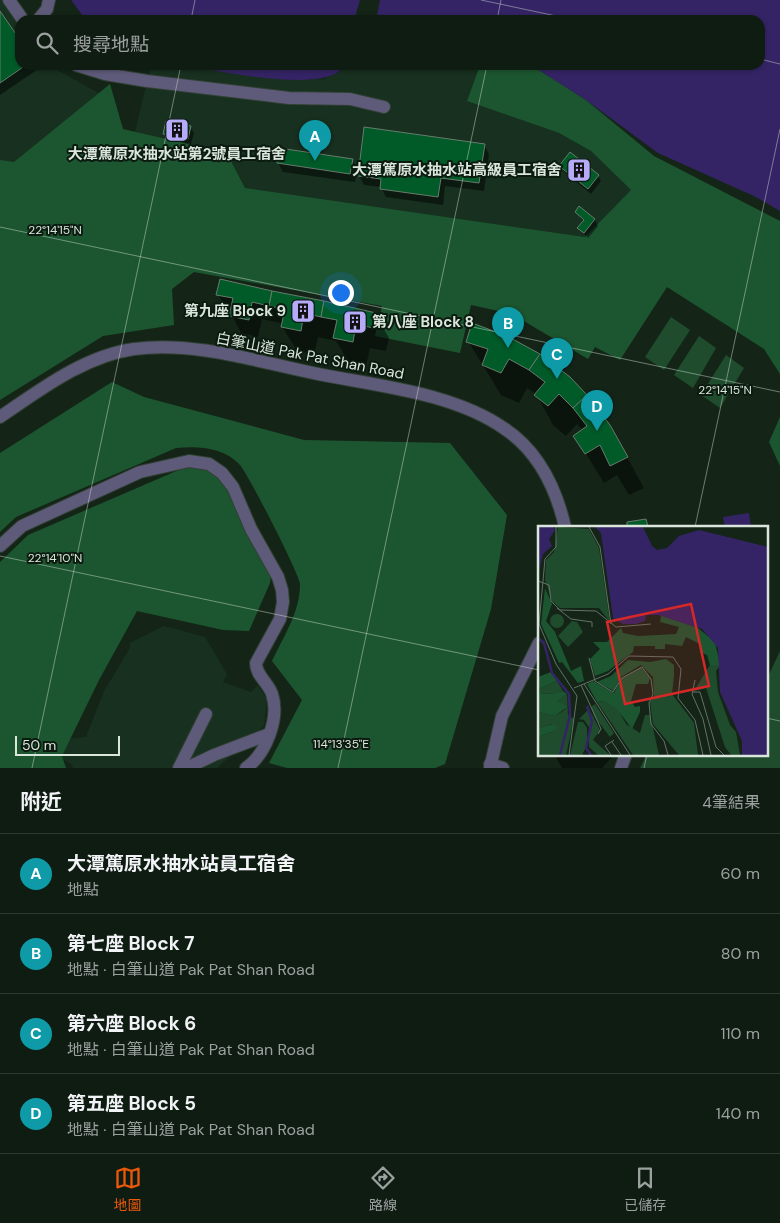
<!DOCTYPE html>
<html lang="zh-TW">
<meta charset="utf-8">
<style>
body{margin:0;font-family:"DM Sans","Noto Sans TC",sans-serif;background:#1d2920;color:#f1f3f6}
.scale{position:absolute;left:15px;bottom:12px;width:105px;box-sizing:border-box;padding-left:5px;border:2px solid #dae5dc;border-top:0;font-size:14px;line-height:18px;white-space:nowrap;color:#dae5dc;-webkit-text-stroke:4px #0b1b0f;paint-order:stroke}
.you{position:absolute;left:340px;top:292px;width:18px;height:18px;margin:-12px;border:4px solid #fff;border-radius:50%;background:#1a73e8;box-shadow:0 0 0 8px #1a73e833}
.badge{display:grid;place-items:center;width:32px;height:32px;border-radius:50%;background:#ea580c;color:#fff;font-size:16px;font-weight:700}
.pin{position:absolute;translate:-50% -41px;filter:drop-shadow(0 1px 2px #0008)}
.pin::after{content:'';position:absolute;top:26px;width:18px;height:15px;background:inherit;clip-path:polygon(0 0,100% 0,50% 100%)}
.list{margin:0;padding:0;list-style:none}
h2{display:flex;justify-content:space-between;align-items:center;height:65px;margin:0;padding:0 20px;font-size:21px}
h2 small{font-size:16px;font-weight:400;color:#9ba19f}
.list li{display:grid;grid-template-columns:32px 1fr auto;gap:15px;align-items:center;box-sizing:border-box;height:80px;padding:0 20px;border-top:1px solid #2f3a32}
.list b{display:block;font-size:19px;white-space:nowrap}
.list p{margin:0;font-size:16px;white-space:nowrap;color:#9ba19f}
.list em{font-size:16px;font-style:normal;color:#9ba19f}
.icon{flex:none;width:28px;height:28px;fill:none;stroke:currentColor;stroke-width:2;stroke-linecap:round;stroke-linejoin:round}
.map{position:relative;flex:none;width:780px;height:768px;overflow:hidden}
.search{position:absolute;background:#0f1c12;box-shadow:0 1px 4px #0004;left:15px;right:15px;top:15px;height:55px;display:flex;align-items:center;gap:12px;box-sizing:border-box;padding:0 18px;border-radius:15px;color:#9ba19f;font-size:19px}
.sheet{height:385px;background:#0f1c12}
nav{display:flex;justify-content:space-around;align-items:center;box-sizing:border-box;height:70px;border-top:1px solid #2f3a32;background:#0f1c12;font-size:14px;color:#9ba19f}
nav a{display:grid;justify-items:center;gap:2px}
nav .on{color:#ea580c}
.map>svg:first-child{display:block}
</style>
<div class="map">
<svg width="780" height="768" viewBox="0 0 780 768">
<rect width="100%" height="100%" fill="#142518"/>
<g fill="#18301f">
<polygon points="0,0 4,0 20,22 20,65 53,65 57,70 104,96 0,183"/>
<polygon points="151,65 184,65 249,76 294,80 324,79 341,71 345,65 480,65 467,101 559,133 591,151 631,190 585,237 245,188 230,159 214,150 135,132"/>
<polygon points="164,626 205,637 227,674 223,682 251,692 258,685 267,700 264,726 217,768 72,768 73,765 56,755 65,739 86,737 104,691 130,648 130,643"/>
</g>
<g fill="#1f4c2d">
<polygon points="671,317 690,330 664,370 645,357"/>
<polygon points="699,336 716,348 693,388 674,375"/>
<polygon points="726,355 744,368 720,408 701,395"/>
<polygon points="780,651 780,768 640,768 647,754 766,754 766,681"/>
</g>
<g fill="#1c5630">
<polygon points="480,65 531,65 586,100 654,156 780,221 780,374 764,349 667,287 620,360 595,347 588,359 512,314 471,305 460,353 375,336 382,306 194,272 172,289 174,325 103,336 0,400 0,160 14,162 110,84 123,129 214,150 230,159 245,188 585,237 631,190 591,151 559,133 467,101"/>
<path d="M 112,382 L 144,397 L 304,440 L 450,443 L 507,515 L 491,609 L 445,764 L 435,768 L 287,768 L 269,763 L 302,700 L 272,661 C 284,636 300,612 300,584 C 300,575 248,474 240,465 C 224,447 197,446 176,448 L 16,517 L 0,532 L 0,453 Z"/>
<polygon points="780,417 780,466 769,442"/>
<polygon points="194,467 211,471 224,479 272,569 270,583 249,631 223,630 137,611 99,680 62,756 66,768 0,768 0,562 28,535 181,469"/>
</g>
<g fill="#342465">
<polygon points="71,0 780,0 780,211 756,197 658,153 586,100 531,65 760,65 760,20 372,20 355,17 355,20 86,20"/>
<path d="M 184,65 L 345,65 C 328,96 215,70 184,65 Z"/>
<polygon points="749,513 751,527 725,527 723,517"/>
</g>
<polygon fill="#142518" points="360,0 380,0 376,20 355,17"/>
<g fill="#0007">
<polygon points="0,13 20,42 20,65 36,65 38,69 0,95"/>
<polygon points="190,127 194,133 191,144 168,139 164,133"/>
<polygon points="484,145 489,154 484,191 445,186 443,205 386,197 381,187 364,185 359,176"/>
<polygon points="352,160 357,169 355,182 283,172 278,163"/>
<polygon points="560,166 598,176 601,181 591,194 564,172"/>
<polygon points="579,208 595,220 598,226 588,238 579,228 584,222 576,212"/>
<polygon points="218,294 375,314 389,338 386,351 370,348 366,366 349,362 336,341 318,337 314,354 297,351 280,323 262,319 258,337 241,333 231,313 228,312"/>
<polygon points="507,337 627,457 644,488 629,495 617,475 604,483 575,436 583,430 577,424 566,436 553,425 536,394 527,388 519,403 501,395 468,341"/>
<polygon points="554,754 615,754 602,768 562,768"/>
</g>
<g fill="#005b29" stroke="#687b6c">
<polygon points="0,11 20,40 20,65 26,65 0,83"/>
<polygon points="166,121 191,126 188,139 163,134"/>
<polygon points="364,127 485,144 479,183 441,178 438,197 380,189 381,179 358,176"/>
<polygon points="279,148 353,159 350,174 277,163"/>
<polygon points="570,152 599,175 588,189 559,166"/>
<polygon points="579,206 595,219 584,233 577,228 584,220 575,212"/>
<polygon points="220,279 272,291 269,306 252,302 249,320 229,316 233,298 216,295"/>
<polygon points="272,291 324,301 321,317 304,313 301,331 281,327 285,309 269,306"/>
<polygon points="324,301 376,313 373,328 356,324 353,342 333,338 337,320 321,317"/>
<polygon points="472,323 507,336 540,354 529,370 509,359 501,373 482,365 488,349 466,342"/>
<polygon points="540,354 570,377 587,395 573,408 559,394 548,406 534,395 545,382 529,370"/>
<polygon points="587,395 610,425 628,457 610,466 600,445 585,454 573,436 587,426 573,408"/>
<polygon points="646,519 648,527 627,527 627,522"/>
</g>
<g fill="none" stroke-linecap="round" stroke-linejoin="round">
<g stroke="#304033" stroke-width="14">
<g id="minor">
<polyline points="9,0 23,20"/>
<polyline points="38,20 47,9 49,0"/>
<polyline points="76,65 105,74 147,81 289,98 350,99 384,107"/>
<path d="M 0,417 C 40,390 84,356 134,349 C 195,341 258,362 318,374 C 378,386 454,393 505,429 C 539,452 556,488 565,527"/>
<path d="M 0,546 L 22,526 L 140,472 L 189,461 L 209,464 L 222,473 L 233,487 L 251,529 L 278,577 L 282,590 L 283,602 L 280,619 L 256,663 C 256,676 268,682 272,694 C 280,718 266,754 246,768"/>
<polyline points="490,764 503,768"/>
<polyline points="179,768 206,714"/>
<polyline points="187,768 214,755 269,734"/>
<polyline points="490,768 502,716 539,643"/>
<polyline points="621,768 626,754"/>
</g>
</g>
<use href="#minor" stroke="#5e5a79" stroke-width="12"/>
</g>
<path fill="none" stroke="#dae5dc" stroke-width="1" stroke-opacity="0.45" d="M 481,0 L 575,20M 191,20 L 195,0M 497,20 L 501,0M 760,59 L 780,64M 0,227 L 780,392M 695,527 L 780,129M 0,556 L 539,670M 766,718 L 780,721M 32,768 L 181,65M 338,768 L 487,65M 644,768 L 647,754"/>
<defs>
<g id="building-square" transform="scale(1.25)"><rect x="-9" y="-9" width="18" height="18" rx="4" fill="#b6abf8" stroke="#0b1b0f"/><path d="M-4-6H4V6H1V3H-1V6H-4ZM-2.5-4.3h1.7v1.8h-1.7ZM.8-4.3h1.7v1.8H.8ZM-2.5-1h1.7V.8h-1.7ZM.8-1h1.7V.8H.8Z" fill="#111"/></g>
</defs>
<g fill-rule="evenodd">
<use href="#building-square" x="177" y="130"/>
<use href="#building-square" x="579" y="170"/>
<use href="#building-square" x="303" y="311"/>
<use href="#building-square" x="355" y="322"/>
</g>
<g text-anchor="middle" stroke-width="4" stroke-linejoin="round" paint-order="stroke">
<g font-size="15" font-weight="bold" fill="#dae5dc" stroke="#0b1b0f" text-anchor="end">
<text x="177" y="159" text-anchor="middle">大潭篤原水抽水站第2號員工宿舍</text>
<text x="562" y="175">大潭篤原水抽水站高級員工宿舍</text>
<text x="286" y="316">第九座 Block 9</text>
<text x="372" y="327" text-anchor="start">第八座 Block 8</text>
</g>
<g font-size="15" fill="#dae5dc" stroke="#0b1b0f">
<text transform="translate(310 356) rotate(11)" y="5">白筆山道 Pak Pat Shan Road</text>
</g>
</g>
<g transform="translate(538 526)">
<rect width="230" height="230" fill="#142518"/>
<path d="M 20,1 L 51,3 L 61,22 L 72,96 L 61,82 L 22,82 L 14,75 L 7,54 L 8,34 L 16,26 ZM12 95a7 7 0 1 1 14 0a7 7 0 1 1-14 0ZM 34,95 L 39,96 L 45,106 L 30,121 L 20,110 ZM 172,139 L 182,139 L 178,145 L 180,166 L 192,199 L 198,206 L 202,229 L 193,229 L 187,221 L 168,162 L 156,165 ZM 19,155 L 25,165 L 15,168 L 0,167 L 0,163 ZM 29,168 L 30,189 L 36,193 L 28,229 L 0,229 L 0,211 L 16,205 L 14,198 L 0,202 L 0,186 L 17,190 L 25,185 L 28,182 L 20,175 ZM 134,168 L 156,197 L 160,229 L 141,229 L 115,198 L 112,176 L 116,171 L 127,172 ZM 66,175 L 80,183 L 88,198 L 102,207 L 107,189 L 112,189 L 121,229 L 95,229 L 59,176 ZM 57,178 L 76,207 L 72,211 L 56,190 L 53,181 ZM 51,183 L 62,204 L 55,214 L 72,229 L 60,229 L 51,221 L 51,201 L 46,194 L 41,193 ZM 40,196 L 45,196 L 49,202 L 49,219 L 44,229 L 32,229 Z" fill="#1f4c2d"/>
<path d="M 7,62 L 14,78 L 8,95 L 17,106 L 33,145 L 43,140 L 46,155 L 40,157 L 24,136 L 21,137 L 3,98 ZM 123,89 L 160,102 L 177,116 L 182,139 L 172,139 L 169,129 L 162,126 L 162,118 L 148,111 L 144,120 L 127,118 L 127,123 L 117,123 L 117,120 L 96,120 L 95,126 L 70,145 L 57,150 L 52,133 L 62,123 L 55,116 L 69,116 L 83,102 L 85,107 L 100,110 L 138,108 L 141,101 L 122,96 ZM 128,133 L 136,139 L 136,150 L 134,168 L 127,172 L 116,171 L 115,151 L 103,139 L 83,151 L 76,165 L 59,156 L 73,150 L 90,134 L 112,136 ZM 103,141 L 112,152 L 110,158 L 98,158 L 93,175 L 97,181 L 102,180 L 102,186 L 94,203 L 79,183 L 66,175 L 59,176 L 49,158 L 55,155 L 76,167 L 84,152 ZM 13,146 L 19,155 L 0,163 L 0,151 ZM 25,165 L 29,168 L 20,175 L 29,181 L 17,190 L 0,186 L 0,167 L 14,168 ZM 15,198 L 19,202 L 16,205 L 0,211 L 0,202 Z" fill="#1c5630"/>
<path d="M 0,1 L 15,1 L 17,4 L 11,13 L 14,20 L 5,28 L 0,49 ZM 57,1 L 105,1 L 114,20 L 119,24 L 129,22 L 141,10 L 161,4 L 230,21 L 230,229 L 204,229 L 204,215 L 182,166 L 180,122 L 164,103 L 120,89 L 108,89 L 107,95 L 98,98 L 85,98 L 75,92 L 63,7 Z" fill="#342465"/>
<path fill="none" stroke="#342465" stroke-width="2.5" d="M 0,112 L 6,117 L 14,147 L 31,168 L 32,189 L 22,229M 49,180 L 54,195 L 48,222 L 53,229"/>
<path fill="none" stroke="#637266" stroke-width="1" d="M 18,1 L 18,21 L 7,33 L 1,98 L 18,138 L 39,170 L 31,229M 51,1 L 62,21 L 73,98M 0,55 L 11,59 L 13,75 L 22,84 L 58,85 L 78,101 L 113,98M 19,82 L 33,93 L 54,96 L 54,101M 51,132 L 57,155 L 75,166 L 84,152 L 104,141 L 113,153 L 115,168M 157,154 L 154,168 L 165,193 L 173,229M 46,158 L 92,229M 43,159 L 63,203 L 60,208M 36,162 L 70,148 L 91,130 L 135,131 L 143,143 L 140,172 L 157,194 L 165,229M 154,166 L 162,166 L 178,221 L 186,229M 115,168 L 111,177 L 113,198 L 126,215 L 130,229M 74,216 L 83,229M 73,229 L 67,220 L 76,214"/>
<path fill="#d62828" fill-opacity="0.15" stroke="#d62828" stroke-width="2.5" d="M 153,78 L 171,160 L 87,178 L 69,96 Z"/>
<rect width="230" height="230" fill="none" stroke="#dae5dc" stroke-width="2.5"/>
</g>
<g font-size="12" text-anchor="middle" fill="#dae5dc" stroke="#0b1b0f" stroke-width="4" stroke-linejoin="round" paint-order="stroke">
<text x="55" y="234">22°14'15"N</text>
<text x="725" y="394">22°14'15"N</text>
<text x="55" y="562">22°14'10"N</text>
<text x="341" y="748">114°13'35"E</text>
</g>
</svg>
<div class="scale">50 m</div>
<div class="you"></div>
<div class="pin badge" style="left:315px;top:161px;background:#0f9aa8">A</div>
<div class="pin badge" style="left:508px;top:348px;background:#0f9aa8">B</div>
<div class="pin badge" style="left:557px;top:379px;background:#0f9aa8">C</div>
<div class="pin badge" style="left:597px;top:431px;background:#0f9aa8">D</div>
<div class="search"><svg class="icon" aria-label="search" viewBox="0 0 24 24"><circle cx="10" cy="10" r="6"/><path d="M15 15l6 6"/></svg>搜尋地點</div>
</div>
<section class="sheet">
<h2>附近<small>4筆結果</small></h2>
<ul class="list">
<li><span class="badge" style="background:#0f9aa8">A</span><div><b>大潭篤原水抽水站員工宿舍</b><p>地點</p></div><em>60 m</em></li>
<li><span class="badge" style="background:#0f9aa8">B</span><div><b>第七座 Block 7</b><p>地點 · 白筆山道 Pak Pat Shan Road</p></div><em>80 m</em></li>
<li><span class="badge" style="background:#0f9aa8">C</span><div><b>第六座 Block 6</b><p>地點 · 白筆山道 Pak Pat Shan Road</p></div><em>110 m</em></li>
<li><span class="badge" style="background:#0f9aa8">D</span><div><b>第五座 Block 5</b><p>地點 · 白筆山道 Pak Pat Shan Road</p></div><em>140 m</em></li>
</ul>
</section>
<nav>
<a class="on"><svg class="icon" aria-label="map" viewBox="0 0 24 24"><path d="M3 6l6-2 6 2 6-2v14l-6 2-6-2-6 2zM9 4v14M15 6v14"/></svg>地圖</a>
<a><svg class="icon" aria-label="directions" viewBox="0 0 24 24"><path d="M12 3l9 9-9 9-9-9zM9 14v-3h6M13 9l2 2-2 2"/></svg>路線</a>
<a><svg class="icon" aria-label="saved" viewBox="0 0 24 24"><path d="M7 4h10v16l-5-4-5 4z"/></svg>已儲存</a>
</nav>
